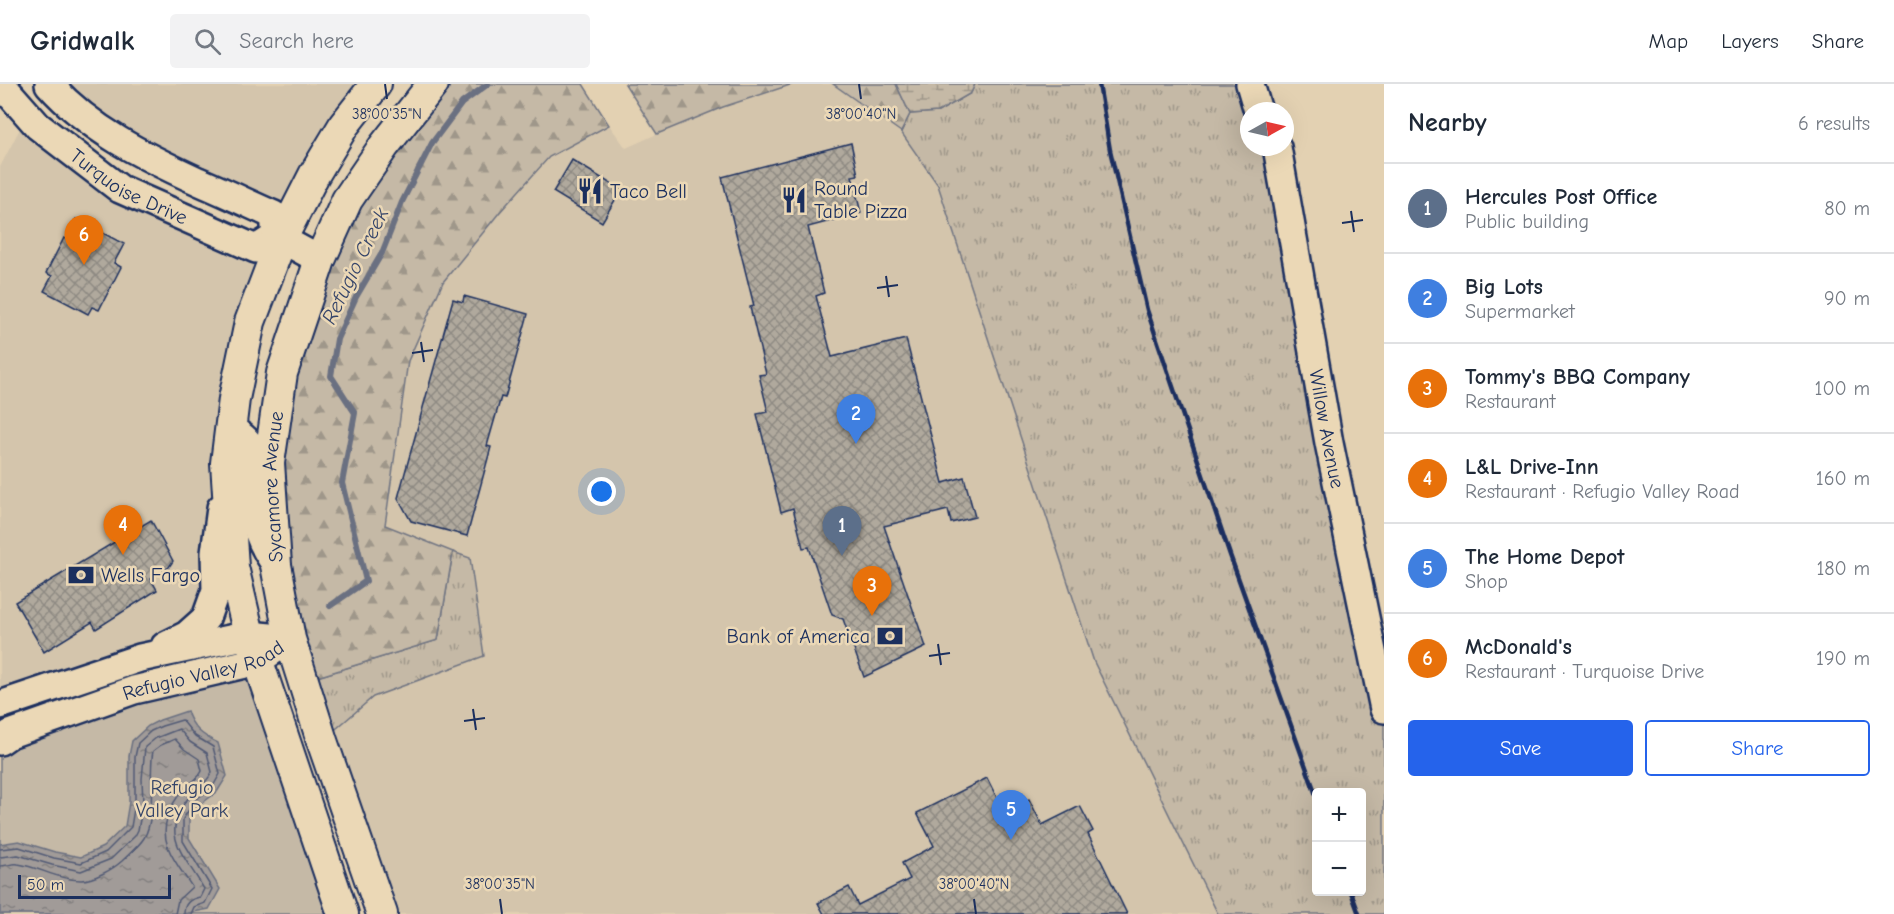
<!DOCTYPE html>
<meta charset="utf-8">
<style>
body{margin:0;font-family:"Comic Neue",sans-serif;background:#f2f2f3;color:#1f2937}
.controls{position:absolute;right:18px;bottom:18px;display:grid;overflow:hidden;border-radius:6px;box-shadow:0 6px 24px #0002}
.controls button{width:54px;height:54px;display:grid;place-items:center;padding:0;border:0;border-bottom:2px solid #e0e1e3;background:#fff;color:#1f2937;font:30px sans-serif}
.compass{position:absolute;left:1240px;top:18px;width:54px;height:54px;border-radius:50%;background:#fff;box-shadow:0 6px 24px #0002;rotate:82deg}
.scale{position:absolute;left:18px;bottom:15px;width:153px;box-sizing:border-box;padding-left:6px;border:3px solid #1b2f5e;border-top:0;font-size:16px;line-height:21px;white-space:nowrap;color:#1b2f5e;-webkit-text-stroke:4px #ebd8b6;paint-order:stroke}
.you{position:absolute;left:602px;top:408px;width:21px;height:21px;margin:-15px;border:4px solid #fff;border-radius:50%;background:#1a73e8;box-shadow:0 0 0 9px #1a73e833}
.badge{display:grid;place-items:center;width:39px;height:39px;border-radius:50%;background:#2563eb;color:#fff;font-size:20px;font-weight:700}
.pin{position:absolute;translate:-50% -50px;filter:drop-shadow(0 2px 3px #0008)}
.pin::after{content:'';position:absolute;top:32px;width:21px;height:18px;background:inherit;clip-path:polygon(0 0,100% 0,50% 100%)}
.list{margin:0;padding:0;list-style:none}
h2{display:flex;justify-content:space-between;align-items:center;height:78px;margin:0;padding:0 24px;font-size:26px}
h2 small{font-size:20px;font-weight:400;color:#747a83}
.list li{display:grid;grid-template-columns:39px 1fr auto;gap:18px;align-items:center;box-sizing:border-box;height:90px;padding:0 24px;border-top:2px solid #e0e1e3}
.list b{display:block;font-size:22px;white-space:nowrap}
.list p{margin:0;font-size:20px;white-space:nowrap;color:#747a83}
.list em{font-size:20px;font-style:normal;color:#747a83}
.actions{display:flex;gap:12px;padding:18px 24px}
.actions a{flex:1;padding:14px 0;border:2px solid #2563eb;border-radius:6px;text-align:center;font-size:21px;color:#2563eb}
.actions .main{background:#2563eb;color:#fff}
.icon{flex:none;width:33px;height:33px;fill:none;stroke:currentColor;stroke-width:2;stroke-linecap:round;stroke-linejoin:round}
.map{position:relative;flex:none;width:1384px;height:830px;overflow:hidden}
header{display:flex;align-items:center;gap:36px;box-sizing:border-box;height:84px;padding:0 30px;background:#fff;border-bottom:2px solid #e0e1e3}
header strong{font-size:28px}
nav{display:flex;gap:33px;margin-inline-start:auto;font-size:21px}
.search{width:420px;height:54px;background:#f2f2f3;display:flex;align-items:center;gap:15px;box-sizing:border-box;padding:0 21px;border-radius:6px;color:#747a83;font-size:22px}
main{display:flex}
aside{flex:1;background:#fff}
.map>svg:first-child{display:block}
</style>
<header>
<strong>Gridwalk</strong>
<div class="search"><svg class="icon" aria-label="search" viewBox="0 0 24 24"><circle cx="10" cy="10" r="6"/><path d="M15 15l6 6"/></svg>Search here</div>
<nav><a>Map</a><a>Layers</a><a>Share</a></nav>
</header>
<main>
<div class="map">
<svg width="1384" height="830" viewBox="0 0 1384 830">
<defs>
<pattern id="grass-tufts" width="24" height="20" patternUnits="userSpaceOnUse" patternTransform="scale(1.5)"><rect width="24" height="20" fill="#c5b9a6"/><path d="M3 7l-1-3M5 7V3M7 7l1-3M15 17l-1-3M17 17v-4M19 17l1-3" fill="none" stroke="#9f978a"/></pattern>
<pattern id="forest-firs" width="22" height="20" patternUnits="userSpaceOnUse" patternTransform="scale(1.5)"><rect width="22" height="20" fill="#c5b9a6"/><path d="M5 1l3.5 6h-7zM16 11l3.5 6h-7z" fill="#9f978a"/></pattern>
<pattern id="wetland-marsh" width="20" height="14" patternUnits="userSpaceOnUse" patternTransform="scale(1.5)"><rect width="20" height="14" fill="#c5b9a6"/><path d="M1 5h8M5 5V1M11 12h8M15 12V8" fill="none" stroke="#9f978a"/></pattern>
<pattern id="water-ripples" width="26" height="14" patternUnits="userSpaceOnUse" patternTransform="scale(1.5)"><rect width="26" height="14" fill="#a19b98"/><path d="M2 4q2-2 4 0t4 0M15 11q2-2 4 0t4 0" fill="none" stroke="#827f7f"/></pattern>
<pattern id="building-cross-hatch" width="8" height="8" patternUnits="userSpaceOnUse" patternTransform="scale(1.5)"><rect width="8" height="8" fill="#b0a99d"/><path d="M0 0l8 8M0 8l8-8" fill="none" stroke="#8e8a83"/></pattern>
</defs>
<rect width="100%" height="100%" fill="#e3d1b2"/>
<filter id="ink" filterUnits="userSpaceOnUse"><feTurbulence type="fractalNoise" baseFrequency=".0167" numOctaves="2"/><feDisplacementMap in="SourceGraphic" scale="12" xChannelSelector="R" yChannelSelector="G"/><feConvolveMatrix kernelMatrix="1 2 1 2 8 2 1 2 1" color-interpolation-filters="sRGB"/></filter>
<g filter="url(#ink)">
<g fill="#d4c5ac">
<polygon points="49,0 376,0 290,138 145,73"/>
<polygon points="793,0 833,0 901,48 938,101 1094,578 1218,830 395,830 334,647 373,613 484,572 470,475 385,442 408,277 443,198 499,129 549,73 609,41 626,64 657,50 723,23"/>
<polygon points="27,31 69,67 275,172 215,469 187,551 0,621 0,83"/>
</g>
<g fill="url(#grass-tufts)" stroke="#707482" stroke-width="1.5" fill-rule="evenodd">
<path d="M 975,0 L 1264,0 L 1249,27 L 1249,63 L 1276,63 L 1384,625 L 1384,830 L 1218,830 L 1094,578 L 938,101 L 901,48 L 910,30 L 938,28 L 971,9 ZM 1316,708 L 1362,708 L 1362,808 L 1316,808 Z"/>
<polygon points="453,468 470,474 484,572 373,613 322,657 304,597 438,556"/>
</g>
<g fill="url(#forest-firs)" stroke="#707482" stroke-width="1.5">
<polygon points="433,0 583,0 609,41 549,73 499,129 443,198 408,277 385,441 453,468 438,556 304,597 269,379 320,176"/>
<polygon points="625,0 793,0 723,23 657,50"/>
<polygon points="833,0 896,0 910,30 901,48"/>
</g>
<polygon fill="url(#wetland-marsh)" stroke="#707482" stroke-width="1.5" points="896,0 975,0 971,9 938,28 910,30"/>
<polygon fill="#c5b9a6" stroke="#707482" stroke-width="1.5" points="258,577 343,830 0,830 0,657"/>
<path fill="url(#water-ripples)" stroke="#6b7081" stroke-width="1.5" d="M 187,627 C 192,644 203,652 218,659 L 227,692 L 217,708 L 201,720 L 189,735 L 189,754 L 220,805 L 209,825 L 183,830 L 158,828 L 153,830 L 0,830 L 0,760 L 19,757 L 55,768 L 81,773 L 103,763 L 125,742 L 129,718 L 129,672 L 132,657 L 148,642 L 160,636 Z"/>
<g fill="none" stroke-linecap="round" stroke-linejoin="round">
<g stroke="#515a75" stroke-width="1.5">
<polyline points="0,765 19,763 54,774 81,779 106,768 131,743 135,719 135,673 138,659 151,647 162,642 182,636 195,652 213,663 220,690 212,704 196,715 183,735 183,757 212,805 205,819 194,823 191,830"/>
<path d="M 0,773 L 18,771 L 52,781 L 81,787 L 111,775 L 135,752 L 138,746 L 143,720 L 142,695 L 145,663 L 156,654 L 179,645 L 190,658 L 207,669 L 212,688 C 205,702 199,702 190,712 C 157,750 185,771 204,805 L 200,813 C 190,815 184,819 184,830"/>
<path d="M 0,782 C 6,782 13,779 18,780 C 39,783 59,796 81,796 C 94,796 113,785 122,777 C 129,770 139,762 144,754 C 157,732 148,692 153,667 L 161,661 L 175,655 L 184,665 L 199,675 L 202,687 C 198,696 189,699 183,706 C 170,721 160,742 168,763 C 173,777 184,790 192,803 L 178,816 L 175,830"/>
</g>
<polyline stroke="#6b7081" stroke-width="6" points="330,522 366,497 342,399 355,329 331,292 337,255 356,213 382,169 402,118 432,59 462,19 488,0"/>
</g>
<g fill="url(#building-cross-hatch)" stroke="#1b2f5e" stroke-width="1.5">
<polygon points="851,59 858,91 852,92 861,129 808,143 824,209 816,212 832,273 906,255 943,399 964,393 975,433 951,439 948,426 884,442 926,563 864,593 843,535 832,531 809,463 803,464 793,424 781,428 757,330 768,328 759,291 766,290 750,223 754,222 722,93"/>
<polygon points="572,76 621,106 602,138 553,108"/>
<polygon points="76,135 124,160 114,179 121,183 99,226 92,223 88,230 44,207 52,192 46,189 64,154 67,155"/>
<polygon points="464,212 528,230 505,314 501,313 487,362 491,363 467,452 411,437 398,414 453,215 463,218"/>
<polygon points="151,436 173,477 169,483 151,495 157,506 96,545 92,538 44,568 15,518"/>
<polygon points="987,694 1004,728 1029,715 1042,741 1080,722 1093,747 1088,750 1127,830 824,830 818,819 849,803 858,821 910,795 902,779 934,762 917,729"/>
</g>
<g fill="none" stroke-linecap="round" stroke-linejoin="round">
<g stroke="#1b2f5e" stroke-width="32">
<g id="tertiary">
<path id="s1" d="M 1,0 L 38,42 L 120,105 L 256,165 L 276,152"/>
<path d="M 49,0 C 90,46 143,72 198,97 C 224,108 249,120 274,131 L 276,152"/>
<polyline points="1250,0 1258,27"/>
<path id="s2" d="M 1277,63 L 1329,359 L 1384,625"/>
<polyline points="276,152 320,176"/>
<path d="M 230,346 C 238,349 247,355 251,364 C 254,371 252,384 252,392 C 252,428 254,451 276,481"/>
<polyline points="165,562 187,551 206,534 216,506 215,469 221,424"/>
<polyline points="0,621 140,574 249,551 270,553"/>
<path id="s3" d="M 0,657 L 10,650 L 134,606 L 258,577 L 290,555"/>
</g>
</g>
<g stroke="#1b2f5e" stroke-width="34">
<g id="secondary">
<polyline points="343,830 249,551 233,483 226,379 234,315 250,238 282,154 314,91 344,41 376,0"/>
<path id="s4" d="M 382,830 L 322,657 L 290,555 L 276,481 L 269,379 L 282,289 L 320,176 L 347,116 L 384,62 L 433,0"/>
</g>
</g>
<use href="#tertiary" stroke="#ebd8b6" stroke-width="27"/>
<use href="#secondary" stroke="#ebd8b6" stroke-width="30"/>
<g stroke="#1b2f5e" stroke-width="4.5">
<polyline points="1099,0 1110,66 1147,226 1230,471 1316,711"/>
<polyline points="1351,808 1359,830"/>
</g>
</g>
</g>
<path fill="none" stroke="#1b2f5e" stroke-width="2" d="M 385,0 L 387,15M 859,0 L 861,15M 1351,127 L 1354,148M 1342,139 L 1363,136M 886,192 L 889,213M 877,204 L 898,201M 421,258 L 424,278M 412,269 L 433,266M 938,560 L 941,581M 929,572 L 950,569M 473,625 L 476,646M 464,637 L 485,634M 500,815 L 502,830M 974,815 L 976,830"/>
<defs>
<g id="restaurant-bare" transform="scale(2.07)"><path d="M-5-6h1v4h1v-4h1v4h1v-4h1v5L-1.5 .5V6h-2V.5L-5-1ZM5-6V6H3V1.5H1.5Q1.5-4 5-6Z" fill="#1b2f5e" stroke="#ebd8b6" stroke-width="2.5" paint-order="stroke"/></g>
<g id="bank-bare" transform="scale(2.07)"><path d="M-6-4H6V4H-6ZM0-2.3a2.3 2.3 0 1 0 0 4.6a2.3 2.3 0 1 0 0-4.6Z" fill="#1b2f5e" stroke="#ebd8b6" stroke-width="2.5" paint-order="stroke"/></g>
</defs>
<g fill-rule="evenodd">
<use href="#restaurant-bare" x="590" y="107"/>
<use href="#restaurant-bare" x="794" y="116"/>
<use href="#bank-bare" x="81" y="491"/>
<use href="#bank-bare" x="890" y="552"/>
</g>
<g text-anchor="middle" stroke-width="5" stroke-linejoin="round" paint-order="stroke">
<g font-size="20" fill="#1b2f5e" stroke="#ebd8b6">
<text dy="7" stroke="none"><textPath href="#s1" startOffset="166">Turquoise Drive</textPath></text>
<text dy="7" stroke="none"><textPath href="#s2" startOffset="286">Willow Avenue</textPath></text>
<text dy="7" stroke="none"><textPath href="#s4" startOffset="444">Sycamore Avenue</textPath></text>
<text dy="7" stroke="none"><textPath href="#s3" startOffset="216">Refugio Valley Road</textPath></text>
</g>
<g font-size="20" fill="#1b2f5e" stroke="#ebd8b6" text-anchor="start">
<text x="814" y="111">Round<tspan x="814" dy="23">Table Pizza</tspan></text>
<text x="610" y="114">Taco Bell</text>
<text x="101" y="498">Wells Fargo</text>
<text x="870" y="559" text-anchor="end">Bank of America</text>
</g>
<g font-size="20" fill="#344469" stroke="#ebd8b6">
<text x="182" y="710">Refugio<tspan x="182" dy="23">Valley Park</tspan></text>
</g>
<g font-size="21" font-style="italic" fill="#36456a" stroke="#ebd8b6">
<text transform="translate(355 182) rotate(-64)" y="7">Refugio Creek</text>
</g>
</g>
<g font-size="15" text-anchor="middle" fill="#1b2f5e" stroke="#ebd8b6" stroke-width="5" stroke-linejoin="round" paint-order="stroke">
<text x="387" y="35">38°00'35"N</text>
<text x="861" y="35">38°00'40"N</text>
<text x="500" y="805">38°00'35"N</text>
<text x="974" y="805">38°00'40"N</text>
</g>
</svg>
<div class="controls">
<button>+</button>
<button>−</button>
</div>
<svg class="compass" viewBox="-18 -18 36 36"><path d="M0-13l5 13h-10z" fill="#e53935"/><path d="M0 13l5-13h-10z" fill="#747a83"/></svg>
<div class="scale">50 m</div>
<div class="you"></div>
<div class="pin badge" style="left:842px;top:472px;background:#5c6f8a">1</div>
<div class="pin badge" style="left:856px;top:360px;background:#3f7fe0">2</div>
<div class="pin badge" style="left:872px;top:532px;background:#e8710a">3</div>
<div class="pin badge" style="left:123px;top:471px;background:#e8710a">4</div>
<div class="pin badge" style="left:1011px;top:756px;background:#3f7fe0">5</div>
<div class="pin badge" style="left:84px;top:181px;background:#e8710a">6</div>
</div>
<aside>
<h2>Nearby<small>6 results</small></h2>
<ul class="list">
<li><span class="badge" style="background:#5c6f8a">1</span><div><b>Hercules Post Office</b><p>Public building</p></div><em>80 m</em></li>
<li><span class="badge" style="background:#3f7fe0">2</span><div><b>Big Lots</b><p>Supermarket</p></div><em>90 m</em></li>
<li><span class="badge" style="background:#e8710a">3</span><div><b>Tommy's BBQ Company</b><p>Restaurant</p></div><em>100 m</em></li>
<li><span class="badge" style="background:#e8710a">4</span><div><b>L&amp;L Drive-Inn</b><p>Restaurant · Refugio Valley Road</p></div><em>160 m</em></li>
<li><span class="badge" style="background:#3f7fe0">5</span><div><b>The Home Depot</b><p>Shop</p></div><em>180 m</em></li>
<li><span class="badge" style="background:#e8710a">6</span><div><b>McDonald's</b><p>Restaurant · Turquoise Drive</p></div><em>190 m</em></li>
</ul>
<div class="actions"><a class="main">Save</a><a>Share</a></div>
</aside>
</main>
